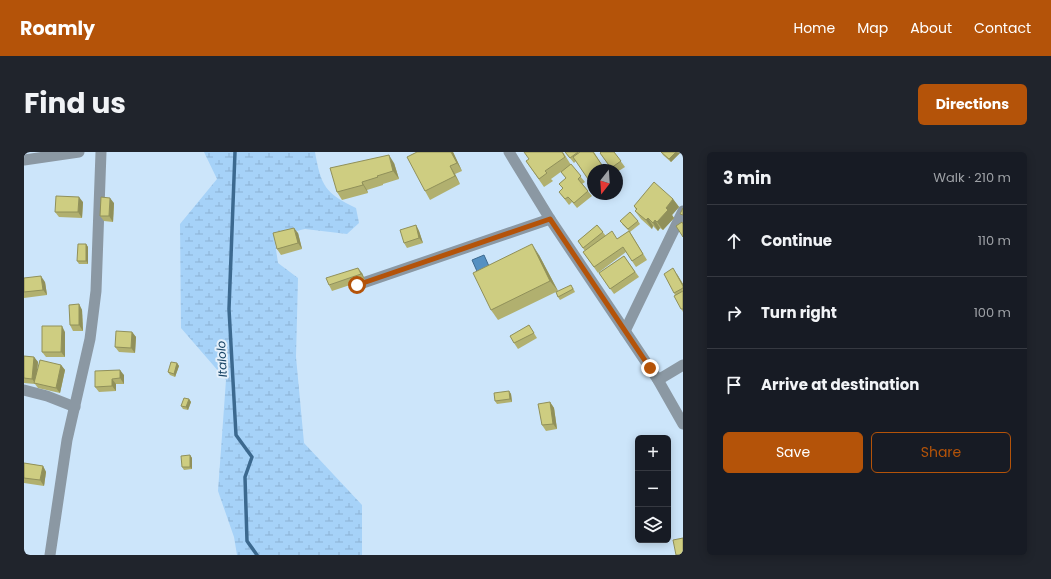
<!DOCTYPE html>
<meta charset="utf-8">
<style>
body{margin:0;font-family:Poppins,sans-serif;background:#20242c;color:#f1f3f6}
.controls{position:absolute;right:12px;bottom:12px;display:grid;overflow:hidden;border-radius:6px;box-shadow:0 2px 10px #0003}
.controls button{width:36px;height:36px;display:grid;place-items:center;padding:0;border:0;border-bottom:1px solid #363941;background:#171b24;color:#f1f3f6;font:20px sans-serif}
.compass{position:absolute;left:563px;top:12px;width:36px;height:36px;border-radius:50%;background:#171b24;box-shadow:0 2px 10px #0003;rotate:197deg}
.stop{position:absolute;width:12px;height:12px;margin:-9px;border:3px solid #b45309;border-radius:50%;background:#fff}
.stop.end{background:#b45309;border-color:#fff;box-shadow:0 1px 4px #0008}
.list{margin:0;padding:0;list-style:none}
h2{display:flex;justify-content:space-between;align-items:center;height:52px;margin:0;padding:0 16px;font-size:17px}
h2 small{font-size:13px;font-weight:400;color:#9ea1a6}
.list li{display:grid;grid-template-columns:26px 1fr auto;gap:12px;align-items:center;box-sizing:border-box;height:72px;padding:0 16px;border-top:1px solid #363941}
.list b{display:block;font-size:15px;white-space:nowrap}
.list em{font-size:13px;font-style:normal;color:#9ea1a6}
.actions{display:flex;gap:8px;padding:12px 16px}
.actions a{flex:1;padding:9px 0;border:1px solid #b45309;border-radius:6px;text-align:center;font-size:14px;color:#b45309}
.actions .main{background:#b45309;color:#fff}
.icon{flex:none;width:22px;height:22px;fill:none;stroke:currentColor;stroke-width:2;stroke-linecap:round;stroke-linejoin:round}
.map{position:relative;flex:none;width:659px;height:403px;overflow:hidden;border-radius:6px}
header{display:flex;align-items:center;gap:24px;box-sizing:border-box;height:56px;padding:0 20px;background:#b45309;color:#fff}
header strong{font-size:19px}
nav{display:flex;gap:22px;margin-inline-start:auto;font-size:14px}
.intro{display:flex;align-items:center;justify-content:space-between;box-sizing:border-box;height:96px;padding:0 24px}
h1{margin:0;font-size:28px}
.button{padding:10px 18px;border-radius:6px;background:#b45309;color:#fff;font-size:14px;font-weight:700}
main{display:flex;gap:24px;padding:0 24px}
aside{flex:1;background:#171b24;border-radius:6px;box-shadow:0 2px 10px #0003}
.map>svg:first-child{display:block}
</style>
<header>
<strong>Roamly</strong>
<nav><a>Home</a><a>Map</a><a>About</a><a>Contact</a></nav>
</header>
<div class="intro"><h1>Find us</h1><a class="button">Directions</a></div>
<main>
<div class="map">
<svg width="659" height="403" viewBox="0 0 659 403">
<defs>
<pattern id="wetland-marsh" width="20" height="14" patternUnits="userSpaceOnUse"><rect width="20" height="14" fill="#a6d2f8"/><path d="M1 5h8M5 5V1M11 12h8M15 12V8" fill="none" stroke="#8db3d4"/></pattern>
</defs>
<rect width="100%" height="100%" fill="#cce5fa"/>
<path fill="url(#wetland-marsh)" d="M 180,0 L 291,0 C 297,34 301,41 332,56 L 335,71 L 323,82 L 281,77 L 250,84 L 254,111 L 274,126 L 272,205 L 280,291 L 338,353 L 338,403 L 213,403 L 210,385 L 194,339 L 202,228 L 157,176 L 156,72 L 193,27 Z"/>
<polygon fill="#5490c2" stroke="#3c698f" points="460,103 468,121 456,126 448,108"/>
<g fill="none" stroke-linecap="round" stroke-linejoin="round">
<polyline stroke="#3c698f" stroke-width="3.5" points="211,0 205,157 212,283 228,305 221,325 223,389 233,403"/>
<g stroke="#8b98a3" stroke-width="11">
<polyline points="0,8 55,0"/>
<polyline points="333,133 526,67"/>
<polyline points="601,179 659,59"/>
<polyline points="634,228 659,213"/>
<polyline points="0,238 23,244 51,255"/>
<polyline points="26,403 43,288 66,187 72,139 77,0"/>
</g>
<polyline stroke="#8b98a3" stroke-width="11" points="485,0 526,67 634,228 659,272"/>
</g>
<g fill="#b1b06f">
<polygon points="393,0 429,0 438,19 431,22 436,32 406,48 401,39"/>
<polygon points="539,0 547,13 561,30 558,32 568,44 553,56 548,50 545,53 535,40 539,37 535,32 542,26 537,20 538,19 527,27 529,29 520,35 502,9"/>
<polygon points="541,0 570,0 581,18 569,18 569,32 568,32 552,9 550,11"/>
<polygon points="590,0 601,15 593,20 593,18 588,18 576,1"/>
<polygon points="637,0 656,1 647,10 639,3"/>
<polygon points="370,11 375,27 359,32 359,33 343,38 344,41 318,48 313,40"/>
<polygon points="649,47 655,55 648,63 650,66 639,78 636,76 634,79 629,74 628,77 617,67 611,59 612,58 610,54"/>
<polygon points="59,50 58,66 35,65 31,60"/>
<polygon points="90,51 89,70 80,69 76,64"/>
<polygon points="614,69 616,72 606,80 623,108 612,115 602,100 574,121 559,100 561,99 554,89 573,73 582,84 593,87 605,79 598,72"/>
<polygon points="392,73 395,79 399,91 383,96 380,91"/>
<polygon points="274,81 278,97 257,103 253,97"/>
<polygon points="62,92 64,95 64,112 55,112 53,109"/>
<polygon points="515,103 534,139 474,168 467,158"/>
<polygon points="600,104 615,125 590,142 575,121"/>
<polygon points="338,121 341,128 308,139 305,133"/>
<polygon points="653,122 659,132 659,160 650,141"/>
<polygon points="0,126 21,130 23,143 0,146"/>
<polygon points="549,136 551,140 536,148 534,145"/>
<polygon points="55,152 58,158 59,179 49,179 46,173"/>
<polygon points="505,173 513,186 494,197 490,191"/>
<polygon points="41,180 41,205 22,205 18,200"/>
<polygon points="108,180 112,185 111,201 95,200 91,195"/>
<polygon points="0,204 10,205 14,210 13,219 37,213 41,218 36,241 14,236 11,232 0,231"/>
<polygon points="153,211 155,214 151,225 146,223 144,220"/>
<polygon points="71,219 100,223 100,232 92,232 92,239 75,240 71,235"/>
<polygon points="485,239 487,242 488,250 473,252 471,249"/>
<polygon points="165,247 167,250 164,258 159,257 157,254"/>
<polygon points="526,250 530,256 533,277 522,279 518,273"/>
<polygon points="166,303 168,306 168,317 160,318 158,315"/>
<polygon points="0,311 19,314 22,320 20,334 0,331"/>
</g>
<g fill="#90905a">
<polygon points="427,0 429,0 438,19 433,11"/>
<polygon points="652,0 655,0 656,1 647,10 645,7"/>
<polygon points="365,3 370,11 375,27 369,19"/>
<polygon points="426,14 431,22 436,32 431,24"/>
<polygon points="338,30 343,38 344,41 339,33"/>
<polygon points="55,45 59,50 58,66 54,60"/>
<polygon points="86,46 90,51 89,70 85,64"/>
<polygon points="649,47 655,55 648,63 650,66 639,78 633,70 642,56"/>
<polygon points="624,66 629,74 628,77 622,68"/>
<polygon points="631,68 636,76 634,79 629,71"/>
<polygon points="392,73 395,79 399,91 395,86"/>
<polygon points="270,76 274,81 278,97 274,91"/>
<polygon points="62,92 64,95 64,112 62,109"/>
<polygon points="508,92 515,103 534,139 526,129"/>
<polygon points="334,116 338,121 341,128 337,122"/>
<polygon points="649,116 659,132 659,134"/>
<polygon points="17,124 21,130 23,143 19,138"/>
<polygon points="55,152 58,158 59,179 55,173"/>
<polygon points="38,174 41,180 41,205 37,200"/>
<polygon points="108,180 112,185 111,201 107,196"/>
<polygon points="10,205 14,210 12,231 11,231 8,227"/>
<polygon points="153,211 155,214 151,225 150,222"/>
<polygon points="37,213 41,218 36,241 32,236"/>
<polygon points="96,218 100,223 100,232 96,226"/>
<polygon points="88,227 92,232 92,239 88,234"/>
<polygon points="485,239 487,242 488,250 486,247"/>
<polygon points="165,247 167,250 164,258 162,255"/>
<polygon points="526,250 530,256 533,277 529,272"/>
<polygon points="166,303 168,306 168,317 166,315"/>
<polygon points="19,314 22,320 20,334 16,328"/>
</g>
<g fill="#cecd81" stroke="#90905a">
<polygon points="393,0 427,0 433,11 426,14 431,24 401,39 383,5"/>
<polygon points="500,0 538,0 541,5 521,19 523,21 515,27 502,9 505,7"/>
<polygon points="541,0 554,0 546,6"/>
<polygon points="556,0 569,0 580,16 578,18 569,18 569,24 564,27 549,5"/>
<polygon points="577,0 590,0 597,9 587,16 576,1"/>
<polygon points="637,0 652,0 645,7"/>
<polygon points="365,3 369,19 353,24 354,25 338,30 339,33 313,40 306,16"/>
<polygon points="547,12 557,24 554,27 564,39 550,51 544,45 541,47 535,40 539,36 535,32 542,26 537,20"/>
<polygon points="630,30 649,47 642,56 644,58 633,70 631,68 629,71 624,66 622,68 611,59 613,57 610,54"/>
<polygon points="32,44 55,45 54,60 31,60"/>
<polygon points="77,45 86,46 85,64 76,64"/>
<polygon points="659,56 659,63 656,62"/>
<polygon points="606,60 614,69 604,77 596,69"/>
<polygon points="658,70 659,72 659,85 652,74"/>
<polygon points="392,73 395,86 380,91 376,78"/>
<polygon points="573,73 579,80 559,96 554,89"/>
<polygon points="270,76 274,91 253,97 249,81"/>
<polygon points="588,79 593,87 605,79 619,102 608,109 599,95 570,115 559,100"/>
<polygon points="54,92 62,92 62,109 53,109"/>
<polygon points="508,92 526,129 467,158 449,121"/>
<polygon points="600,104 611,120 586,137 575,121"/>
<polygon points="334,116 337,122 305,133 302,126"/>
<polygon points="649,116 659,134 659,136 650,141 640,122"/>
<polygon points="17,124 19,138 0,140 0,126"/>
<polygon points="547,133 549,137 534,145 532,140"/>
<polygon points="659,139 659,157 657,157 650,144"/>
<polygon points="55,152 55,173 46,173 45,153"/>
<polygon points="505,173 510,181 490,191 486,184"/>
<polygon points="18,174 38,174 37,200 18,200"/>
<polygon points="92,179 108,180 107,196 91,195"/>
<polygon points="0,204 10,205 8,227 0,226"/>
<polygon points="16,208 37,213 32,236 10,231"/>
<polygon points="147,210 153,211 150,222 144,220"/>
<polygon points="96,218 96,226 88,227 88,234 71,235 71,219"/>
<polygon points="485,239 486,247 471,249 470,241"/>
<polygon points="160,246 165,247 162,255 157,254"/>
<polygon points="526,250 529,272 518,273 514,252"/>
<polygon points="166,303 166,315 158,315 157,304"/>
<polygon points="0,311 19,314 16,328 0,326"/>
<polygon points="659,386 659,402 652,403 649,388"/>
</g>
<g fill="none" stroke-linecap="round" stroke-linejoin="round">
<polyline stroke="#b45309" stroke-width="5" points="333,133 526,67 626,216"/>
</g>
<g text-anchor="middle" stroke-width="4" stroke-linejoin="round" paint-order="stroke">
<g font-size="12" font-style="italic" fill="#174466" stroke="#e4f0fb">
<text transform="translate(198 207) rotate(-93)" y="4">Italolo</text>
</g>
</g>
</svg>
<div class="controls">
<button>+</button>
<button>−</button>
<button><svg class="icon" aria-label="layers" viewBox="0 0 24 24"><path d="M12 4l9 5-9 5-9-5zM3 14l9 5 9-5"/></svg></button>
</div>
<svg class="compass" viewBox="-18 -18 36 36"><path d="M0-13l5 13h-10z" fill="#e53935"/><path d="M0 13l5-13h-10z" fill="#9ea1a6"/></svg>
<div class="stop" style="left:333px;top:133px"></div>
<div class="stop end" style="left:626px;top:216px"></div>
</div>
<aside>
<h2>3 min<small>Walk · 210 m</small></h2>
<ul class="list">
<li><svg class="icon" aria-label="ahead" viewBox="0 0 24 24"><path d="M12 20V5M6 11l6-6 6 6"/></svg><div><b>Continue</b></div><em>110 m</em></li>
<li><svg class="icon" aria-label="right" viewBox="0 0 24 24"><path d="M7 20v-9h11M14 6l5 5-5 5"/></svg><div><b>Turn right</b></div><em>100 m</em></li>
<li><svg class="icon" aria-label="arrive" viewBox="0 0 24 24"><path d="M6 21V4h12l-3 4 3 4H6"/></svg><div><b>Arrive at destination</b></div></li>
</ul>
<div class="actions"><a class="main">Save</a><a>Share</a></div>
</aside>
</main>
